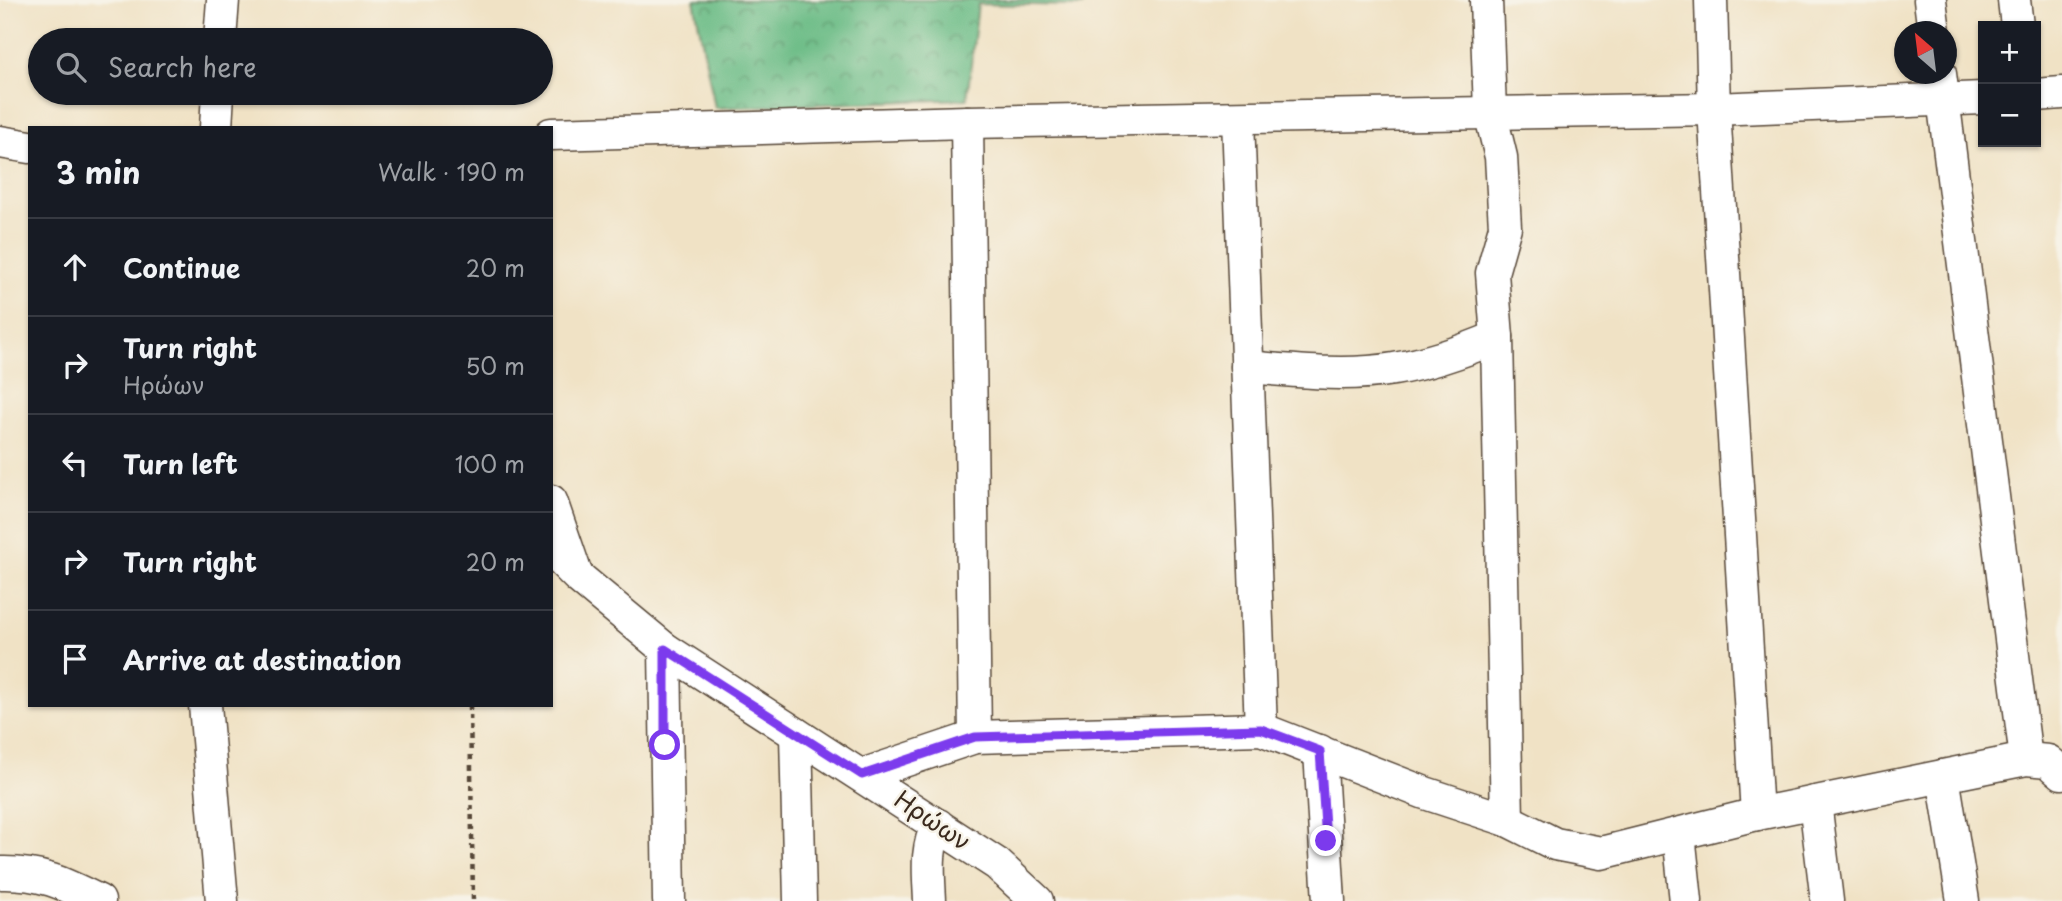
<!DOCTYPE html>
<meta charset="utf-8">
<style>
body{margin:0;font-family:"Playpen Sans",sans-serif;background:#242831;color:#f1f3f6}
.controls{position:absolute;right:21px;top:21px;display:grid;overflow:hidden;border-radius:0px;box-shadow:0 2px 5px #0004}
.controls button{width:63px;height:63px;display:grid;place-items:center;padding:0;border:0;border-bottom:2px solid #363941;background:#171b24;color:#f1f3f6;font:35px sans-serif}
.compass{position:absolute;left:1894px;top:21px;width:63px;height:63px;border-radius:50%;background:#171b24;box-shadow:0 2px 5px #0004;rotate:332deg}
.stop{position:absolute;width:21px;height:21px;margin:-16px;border:5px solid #7c3aed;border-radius:50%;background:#fff}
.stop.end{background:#7c3aed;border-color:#fff;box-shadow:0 2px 7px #0008}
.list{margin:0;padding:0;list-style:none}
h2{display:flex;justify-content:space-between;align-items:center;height:91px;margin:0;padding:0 28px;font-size:30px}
h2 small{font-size:23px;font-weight:400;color:#9ea1a6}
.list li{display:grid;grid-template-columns:46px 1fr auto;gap:21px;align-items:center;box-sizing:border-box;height:98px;padding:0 28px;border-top:2px solid #363941}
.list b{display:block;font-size:26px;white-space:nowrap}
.list p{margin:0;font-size:23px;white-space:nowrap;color:#9ea1a6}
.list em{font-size:23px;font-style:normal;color:#9ea1a6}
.icon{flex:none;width:38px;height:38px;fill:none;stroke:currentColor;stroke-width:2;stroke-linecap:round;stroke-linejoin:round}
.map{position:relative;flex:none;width:2062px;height:901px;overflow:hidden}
.search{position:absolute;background:#171b24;box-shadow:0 2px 5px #0004;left:28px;top:28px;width:525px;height:77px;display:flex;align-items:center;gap:18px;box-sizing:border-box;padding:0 24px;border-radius:38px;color:#9ea1a6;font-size:26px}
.panel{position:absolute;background:#171b24;box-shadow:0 2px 5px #0004;left:28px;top:126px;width:525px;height:581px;border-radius:0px}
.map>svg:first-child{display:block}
</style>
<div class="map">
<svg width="2062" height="901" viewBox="0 0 2062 901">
<defs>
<pattern id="forest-crowns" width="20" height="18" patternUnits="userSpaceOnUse" patternTransform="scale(1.75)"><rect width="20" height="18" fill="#70be89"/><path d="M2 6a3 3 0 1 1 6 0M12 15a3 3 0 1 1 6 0" fill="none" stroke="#5d9b6f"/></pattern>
</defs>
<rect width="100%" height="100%" fill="#f7f3e8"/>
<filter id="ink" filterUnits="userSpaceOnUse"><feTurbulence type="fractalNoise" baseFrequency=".0143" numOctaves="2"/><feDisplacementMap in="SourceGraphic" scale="14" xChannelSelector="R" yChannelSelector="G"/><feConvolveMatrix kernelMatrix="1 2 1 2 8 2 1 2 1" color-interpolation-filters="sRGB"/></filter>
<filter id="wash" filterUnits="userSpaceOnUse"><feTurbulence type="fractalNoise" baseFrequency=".00686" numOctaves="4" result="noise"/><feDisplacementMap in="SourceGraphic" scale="28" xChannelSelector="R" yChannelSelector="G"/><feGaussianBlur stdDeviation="1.57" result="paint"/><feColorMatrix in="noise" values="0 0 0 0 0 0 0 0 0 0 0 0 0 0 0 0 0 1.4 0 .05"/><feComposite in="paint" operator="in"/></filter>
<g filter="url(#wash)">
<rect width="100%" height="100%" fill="#f0e2c5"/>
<polygon fill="url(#forest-crowns)" stroke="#567454" stroke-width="2" points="694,0 1096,0 1081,6 978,4 967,99 715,108"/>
</g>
<g filter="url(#ink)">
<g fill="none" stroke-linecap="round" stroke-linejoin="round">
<g stroke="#564637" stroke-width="35">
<g id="minor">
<polyline points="1486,0 1490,112 1501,157 1505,227 1492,273 1497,337 1507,820"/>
<polyline points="1711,0 1714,109 1757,814"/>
<polyline points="1930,0 1934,32"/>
<polyline points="2014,0 2017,26"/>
<polyline points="220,40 223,0"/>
<polyline points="1940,74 2026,759"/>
<polyline points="2036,95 2062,93"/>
<polyline points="1238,119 1261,729"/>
<polyline points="967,122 975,737"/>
<polyline points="216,128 218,93"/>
<polyline points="551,134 967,122 1714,109 1983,98"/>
<polyline points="0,142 30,147"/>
<path d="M 1247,367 C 1295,371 1346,377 1394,369 C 1430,363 1464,351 1497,337"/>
<polyline points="551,501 575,571"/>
<polyline points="551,550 577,576 665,649 997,864 1037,901"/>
<polyline points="665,649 669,901"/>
<polyline points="205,705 222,901"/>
<polyline points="796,734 800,901"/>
<polyline points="1320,751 1329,901"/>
<polyline points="862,775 975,737 1261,729 1425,793 1507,820 1555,844 1601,853 1757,814 2026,759 2048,761 2062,773"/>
<polyline points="1943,776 1963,901"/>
<polyline points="1815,802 1827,901"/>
<polyline points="1679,834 1686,901"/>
<path d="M 0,873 C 41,872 63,883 99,901"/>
<path d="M 930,901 C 929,875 925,848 938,825"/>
</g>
</g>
<polyline stroke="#564637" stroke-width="4.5" stroke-dasharray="5 5" stroke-linecap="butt" points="470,705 473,901"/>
<use href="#minor" stroke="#fff" stroke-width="32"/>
</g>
</g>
<g fill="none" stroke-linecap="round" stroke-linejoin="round" filter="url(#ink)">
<polyline stroke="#7c3aed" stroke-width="9" points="665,745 665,649 862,775 975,737 1261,729 1320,751 1326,841"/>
</g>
<g text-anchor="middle" stroke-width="5" stroke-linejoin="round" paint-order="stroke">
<g font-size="24" fill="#3b2a1e" stroke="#f7f3e8">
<text transform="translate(932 821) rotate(34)" y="8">Ηρώων</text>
</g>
</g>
</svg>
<div class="controls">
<button>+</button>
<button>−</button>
</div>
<svg class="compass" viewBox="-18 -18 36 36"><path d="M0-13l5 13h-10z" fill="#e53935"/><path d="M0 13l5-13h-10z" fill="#9ea1a6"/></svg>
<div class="stop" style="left:665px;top:745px"></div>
<div class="stop end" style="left:1326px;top:841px"></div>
<div class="search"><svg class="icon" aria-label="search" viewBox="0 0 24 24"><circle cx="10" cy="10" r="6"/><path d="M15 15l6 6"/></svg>Search here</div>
<section class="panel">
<h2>3 min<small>Walk · 190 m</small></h2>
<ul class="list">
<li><svg class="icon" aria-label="ahead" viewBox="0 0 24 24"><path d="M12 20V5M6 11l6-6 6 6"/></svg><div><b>Continue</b></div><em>20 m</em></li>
<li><svg class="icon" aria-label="right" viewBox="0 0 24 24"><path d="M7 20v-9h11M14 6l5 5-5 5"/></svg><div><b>Turn right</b><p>Ηρώων</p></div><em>50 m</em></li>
<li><svg class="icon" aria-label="left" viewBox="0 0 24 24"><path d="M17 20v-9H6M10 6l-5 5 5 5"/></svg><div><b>Turn left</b></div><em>100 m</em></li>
<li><svg class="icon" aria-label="right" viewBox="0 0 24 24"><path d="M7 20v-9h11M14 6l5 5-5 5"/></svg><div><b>Turn right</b></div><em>20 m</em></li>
<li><svg class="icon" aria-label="arrive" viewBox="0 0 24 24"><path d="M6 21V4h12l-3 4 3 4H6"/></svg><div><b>Arrive at destination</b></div></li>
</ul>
</section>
</div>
